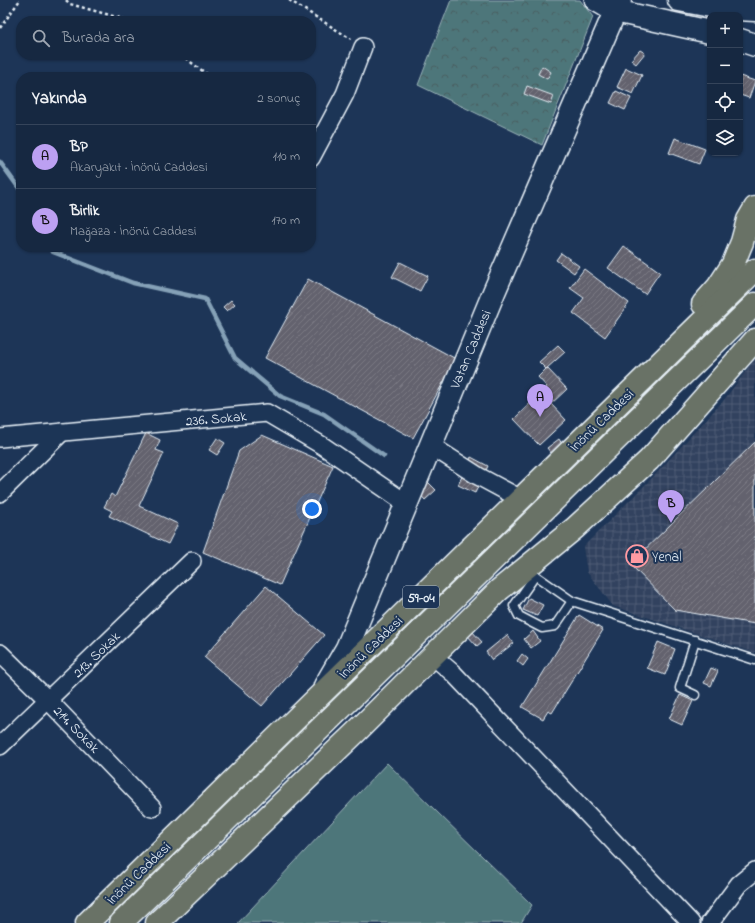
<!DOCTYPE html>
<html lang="tr">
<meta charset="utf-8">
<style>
body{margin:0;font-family:"Indie Flower",sans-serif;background:#23344c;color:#f1f3f6}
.controls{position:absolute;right:12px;top:12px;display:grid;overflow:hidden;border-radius:8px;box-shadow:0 1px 3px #0004}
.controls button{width:36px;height:36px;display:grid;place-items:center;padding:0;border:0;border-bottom:1px solid #35445a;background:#162841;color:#f1f3f6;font:20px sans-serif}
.you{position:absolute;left:312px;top:509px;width:14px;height:14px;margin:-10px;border:3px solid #fff;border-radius:50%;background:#1a73e8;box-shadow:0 0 0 6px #1a73e833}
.badge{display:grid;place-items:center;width:26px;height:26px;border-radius:50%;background:#bca0f2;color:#111;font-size:13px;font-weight:700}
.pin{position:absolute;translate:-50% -33px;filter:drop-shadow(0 1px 2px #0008)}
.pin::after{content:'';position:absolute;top:21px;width:14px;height:12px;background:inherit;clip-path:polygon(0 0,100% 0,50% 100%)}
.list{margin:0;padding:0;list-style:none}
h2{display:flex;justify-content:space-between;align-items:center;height:52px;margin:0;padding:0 16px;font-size:17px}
h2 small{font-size:13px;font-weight:400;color:#9ea6b1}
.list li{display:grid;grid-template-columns:26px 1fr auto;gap:12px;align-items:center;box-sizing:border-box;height:64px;padding:0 16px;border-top:1px solid #35445a}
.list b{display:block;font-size:15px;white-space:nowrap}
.list p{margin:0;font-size:13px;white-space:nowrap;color:#9ea6b1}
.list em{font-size:13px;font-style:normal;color:#9ea6b1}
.icon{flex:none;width:22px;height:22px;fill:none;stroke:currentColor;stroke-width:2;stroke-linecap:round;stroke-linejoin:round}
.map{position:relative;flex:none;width:755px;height:923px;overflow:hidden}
.search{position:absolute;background:#162841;box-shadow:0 1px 3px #0004;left:16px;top:16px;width:300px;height:44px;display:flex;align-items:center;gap:10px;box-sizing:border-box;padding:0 14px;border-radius:16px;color:#9ea6b1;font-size:15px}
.panel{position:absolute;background:#162841;box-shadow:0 1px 3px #0004;left:16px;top:72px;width:300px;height:180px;border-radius:16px}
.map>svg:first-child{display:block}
</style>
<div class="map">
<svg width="755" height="923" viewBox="0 0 755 923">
<defs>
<pattern id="industrial-grid" width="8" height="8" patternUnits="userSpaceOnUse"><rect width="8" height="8" fill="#32425e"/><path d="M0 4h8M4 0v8" fill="none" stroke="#505e76"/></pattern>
<pattern id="forest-crowns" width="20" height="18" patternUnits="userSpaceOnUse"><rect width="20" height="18" fill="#4e767a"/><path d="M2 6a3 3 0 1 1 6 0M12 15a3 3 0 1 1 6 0" fill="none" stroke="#4a5f62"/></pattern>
<pattern id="building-hatch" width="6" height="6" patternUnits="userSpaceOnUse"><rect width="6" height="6" fill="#64626e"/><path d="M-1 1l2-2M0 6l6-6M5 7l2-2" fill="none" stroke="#7a7983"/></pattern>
</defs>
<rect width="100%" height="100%" fill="#1d3557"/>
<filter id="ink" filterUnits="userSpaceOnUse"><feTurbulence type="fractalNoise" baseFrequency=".025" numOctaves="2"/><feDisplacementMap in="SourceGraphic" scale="8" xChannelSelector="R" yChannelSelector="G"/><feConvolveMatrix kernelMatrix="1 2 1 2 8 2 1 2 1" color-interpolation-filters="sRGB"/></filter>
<g filter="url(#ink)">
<polygon fill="url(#industrial-grid)" points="755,359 755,653 613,606 587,572 583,547 654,476 724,400"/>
<polygon fill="#4e767a" stroke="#9bb4b9" points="387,763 532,905 521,923 238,923"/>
<polygon fill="url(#forest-crowns)" stroke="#9bb4b9" points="451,0 580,0 593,17 542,145 418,85"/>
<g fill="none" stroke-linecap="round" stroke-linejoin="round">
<g stroke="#85a1b7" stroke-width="4.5">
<polyline points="0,162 21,191"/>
<polyline points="50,247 53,252 133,283 205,299 235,358 280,396 324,414 384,456"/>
</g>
</g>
<g fill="url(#building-hatch)" stroke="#e8f1f8">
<polygon points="640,50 645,53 636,64 631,60"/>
<polygon points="542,66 551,72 547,79 538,74"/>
<polygon points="626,68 642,75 633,94 617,87"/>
<polygon points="740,76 755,81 749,98 740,95"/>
<polygon points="527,86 554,96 551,104 524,94"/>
<polygon points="616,91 631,98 625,110 610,103"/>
<polygon points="675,138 705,149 699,164 669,153"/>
<polygon points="624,246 660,272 645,294 608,268"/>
<polygon points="561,253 579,266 574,273 556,260"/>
<polygon points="400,262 428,276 420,291 392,277"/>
<polygon points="584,269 629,303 605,337 573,313 584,298 570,288"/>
<polygon points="308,279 456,359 413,438 265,358"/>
<polygon points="231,300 235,304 227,311 223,307"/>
<polygon points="558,345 565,352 546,369 539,362"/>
<polygon points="547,368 567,389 551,404 566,420 539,445 514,419 547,387 538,377"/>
<polygon points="146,433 160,440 156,450 164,453 139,506 178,524 168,544 109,516 112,511 104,507 111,494 115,497"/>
<polygon points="262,435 333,466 280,585 203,552 239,451"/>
<polygon points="217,438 225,443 217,455 209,450"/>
<polygon points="559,439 562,444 551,453 547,448"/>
<polygon points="755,442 755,624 675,610 630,564"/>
<polygon points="471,457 488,466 475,493 458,485"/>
<polygon points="428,482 436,490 425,500 418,492"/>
<polygon points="266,586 324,635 262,706 204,657"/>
<polygon points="529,598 543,605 537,616 523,610"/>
<polygon points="579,615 603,630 552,713 548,711 543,719 522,707"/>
<polygon points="471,630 482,642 477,646 466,634"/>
<polygon points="533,631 540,641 531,648 524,639"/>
<polygon points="507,635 514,643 492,660 486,652"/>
<polygon points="658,642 675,649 665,675 647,668"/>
<polygon points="522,654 528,659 523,666 517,661"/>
<polygon points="711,668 718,671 711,686 704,683"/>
<polygon points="680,695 693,701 682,725 669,719"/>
</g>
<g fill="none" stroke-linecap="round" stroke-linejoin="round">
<g stroke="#e8f1f8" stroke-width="11">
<g id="service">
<polyline points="526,569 572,601 755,660"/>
<polyline points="535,576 514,606 519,616 542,628 555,626 572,601"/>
<polyline points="695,640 680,688 695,695"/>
</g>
</g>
<g stroke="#e8f1f8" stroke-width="20">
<g id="minor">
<polyline points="311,158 345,94 363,47"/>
<polyline points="0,438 267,413 323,446 406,503"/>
<polyline points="430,445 478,476 521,499"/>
<polyline points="0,493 62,432"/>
<polyline points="0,653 48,700 152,808"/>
<polyline points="433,656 454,674 691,923"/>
<polyline points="0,746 192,561"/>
<polyline points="710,923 739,884 755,871"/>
</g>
</g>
<g stroke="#e8f1f8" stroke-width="25">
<g id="secondary">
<polyline points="596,0 615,11 710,32"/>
<polyline points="679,0 721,8 755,10"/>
<polyline points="740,40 755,45"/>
<polyline points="325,686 347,648 494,292 620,0"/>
</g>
</g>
<g stroke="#e8f1f8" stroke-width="25">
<g id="primary">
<polyline points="703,304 718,287 733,264 742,242 748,220 755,208"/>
<polyline points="87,923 755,270"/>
<polyline points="121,923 755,304"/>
<polyline points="157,923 357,731 499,590 575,528 649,460 755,340"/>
</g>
</g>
<g stroke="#e8f1f8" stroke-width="2.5" stroke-dasharray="3 3" stroke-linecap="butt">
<polyline points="66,0 70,4 131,21"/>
<polyline points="289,0 351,39"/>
<polyline points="0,28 20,0"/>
<polyline points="181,55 211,77"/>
</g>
<use href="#service" stroke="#1d3557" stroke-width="8"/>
<use href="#minor" stroke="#1d3557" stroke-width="17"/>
<use href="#secondary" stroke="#1d3557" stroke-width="22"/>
<use href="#primary" stroke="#697266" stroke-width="22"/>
</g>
</g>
<defs>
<g id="shop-ring" transform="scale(1.15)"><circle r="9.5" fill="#1d3557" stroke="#ff9aa2" stroke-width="1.5"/><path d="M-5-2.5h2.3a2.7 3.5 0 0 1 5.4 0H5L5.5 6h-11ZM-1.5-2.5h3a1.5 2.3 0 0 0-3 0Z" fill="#ff9aa2"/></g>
</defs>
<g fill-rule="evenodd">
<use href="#shop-ring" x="637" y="556"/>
</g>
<g text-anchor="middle" stroke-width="4" stroke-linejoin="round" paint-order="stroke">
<rect fill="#1d3557" stroke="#abb9c8" stroke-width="1" x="403" y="586" width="36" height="22" rx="3"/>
<g font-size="13" font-weight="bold" fill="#e8f1f8">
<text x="421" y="602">59-04</text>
</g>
<g font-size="14" fill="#e8f1f8" stroke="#1d3557">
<text transform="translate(470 349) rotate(-67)" y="5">Vatan Caddesi</text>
<text transform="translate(216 418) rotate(-5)" y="5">236. Sokak</text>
<text transform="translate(601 420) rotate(-44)" y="5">İnönü Caddesi</text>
<text transform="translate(370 647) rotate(-44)" y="5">İnönü Caddesi</text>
<text transform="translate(96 654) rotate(-44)" y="5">213. Sokak</text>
<text transform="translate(77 729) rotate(46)" y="5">214. Sokak</text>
<text transform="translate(138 873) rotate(-44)" y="5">İnönü Caddesi</text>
</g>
<g font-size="14" fill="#e8f1f8" stroke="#1d3557" text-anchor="start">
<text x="652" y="561">Yenal</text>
</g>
</g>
</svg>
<div class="controls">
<button>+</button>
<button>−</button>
<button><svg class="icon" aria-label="locate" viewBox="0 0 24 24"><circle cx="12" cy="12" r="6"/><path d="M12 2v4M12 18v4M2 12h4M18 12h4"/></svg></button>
<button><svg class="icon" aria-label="layers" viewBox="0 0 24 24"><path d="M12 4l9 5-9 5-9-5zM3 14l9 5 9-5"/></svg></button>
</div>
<div class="you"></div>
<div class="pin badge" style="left:540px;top:417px">A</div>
<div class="pin badge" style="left:671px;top:523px">B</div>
<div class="search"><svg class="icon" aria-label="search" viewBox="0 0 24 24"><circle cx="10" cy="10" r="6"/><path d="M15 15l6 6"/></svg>Burada ara</div>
<section class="panel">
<h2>Yakında<small>2 sonuç</small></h2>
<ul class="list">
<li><span class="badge">A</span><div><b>BP</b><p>Akaryakıt · İnönü Caddesi</p></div><em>110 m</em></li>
<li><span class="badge">B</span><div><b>Birlik</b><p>Mağaza · İnönü Caddesi</p></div><em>170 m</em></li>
</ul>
</section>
</div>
